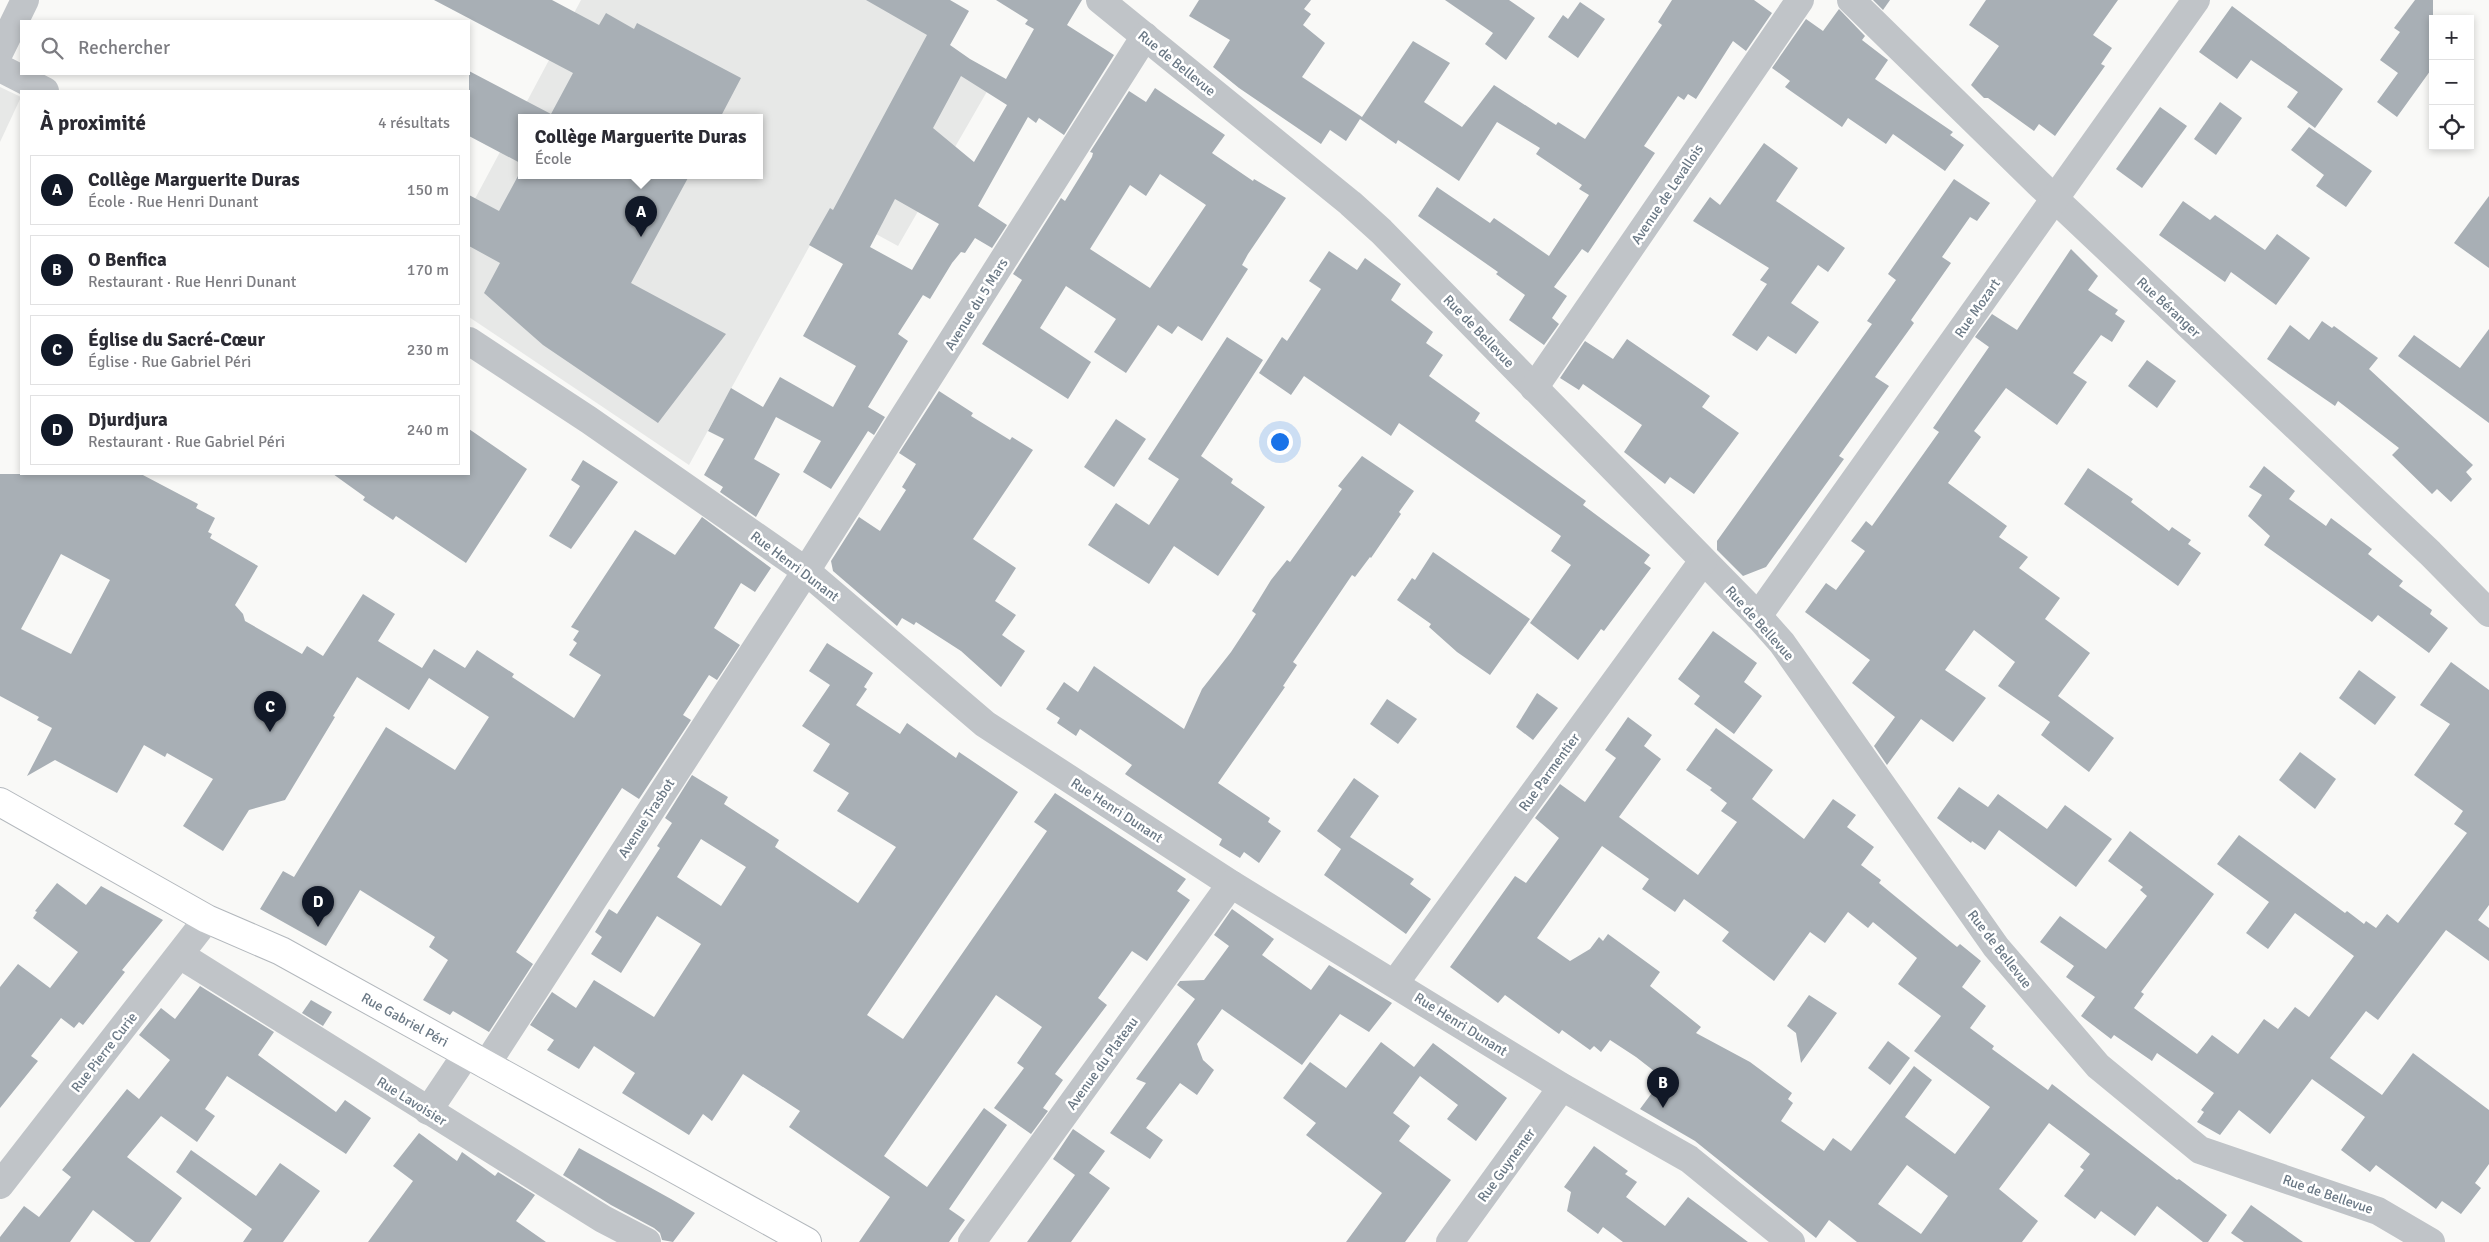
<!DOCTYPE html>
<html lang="fr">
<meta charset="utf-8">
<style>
body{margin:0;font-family:Signika,sans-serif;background:#f2f2f3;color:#2b2b33}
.controls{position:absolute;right:15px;top:15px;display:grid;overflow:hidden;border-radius:0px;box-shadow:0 2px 8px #0003}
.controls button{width:45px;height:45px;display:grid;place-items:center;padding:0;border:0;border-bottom:1px solid #e1e1e2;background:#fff;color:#2b2b33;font:25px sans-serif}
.you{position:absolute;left:1279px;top:441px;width:18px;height:18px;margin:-12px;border:4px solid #fff;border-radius:50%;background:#1a73e8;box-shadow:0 0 0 8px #1a73e833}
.badge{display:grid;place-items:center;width:32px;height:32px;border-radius:50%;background:#111827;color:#fff;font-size:16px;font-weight:700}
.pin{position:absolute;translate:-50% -41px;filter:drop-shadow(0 1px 2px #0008)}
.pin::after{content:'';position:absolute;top:26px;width:18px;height:15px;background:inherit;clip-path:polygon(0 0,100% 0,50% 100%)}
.popup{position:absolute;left:518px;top:114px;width:245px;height:65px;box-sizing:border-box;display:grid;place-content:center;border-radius:0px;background:#fff;filter:drop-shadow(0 1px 4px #0005);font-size:16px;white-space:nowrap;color:#7c7c81}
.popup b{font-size:19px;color:#2b2b33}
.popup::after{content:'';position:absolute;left:50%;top:100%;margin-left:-10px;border:10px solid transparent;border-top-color:#fff}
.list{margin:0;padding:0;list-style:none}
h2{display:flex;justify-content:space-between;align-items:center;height:65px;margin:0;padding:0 20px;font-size:21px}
h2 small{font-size:16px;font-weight:400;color:#7c7c81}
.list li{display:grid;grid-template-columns:32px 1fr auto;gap:15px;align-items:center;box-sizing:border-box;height:70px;margin:0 10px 10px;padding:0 10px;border:1px solid #e1e1e2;border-radius:0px}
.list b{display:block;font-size:19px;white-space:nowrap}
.list p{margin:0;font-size:16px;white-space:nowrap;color:#7c7c81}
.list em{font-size:16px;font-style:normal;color:#7c7c81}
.icon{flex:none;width:28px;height:28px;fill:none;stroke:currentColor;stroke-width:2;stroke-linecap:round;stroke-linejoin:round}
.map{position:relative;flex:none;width:2489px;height:1242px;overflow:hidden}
.search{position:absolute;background:#fff;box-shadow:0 2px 8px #0003;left:20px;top:20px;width:450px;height:55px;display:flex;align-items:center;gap:12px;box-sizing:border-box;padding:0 18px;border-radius:0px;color:#7c7c81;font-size:19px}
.panel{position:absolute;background:#fff;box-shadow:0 2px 8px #0003;left:20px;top:90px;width:450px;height:385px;border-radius:0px}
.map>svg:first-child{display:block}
</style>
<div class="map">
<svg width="2489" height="1242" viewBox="0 0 2489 1242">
<rect width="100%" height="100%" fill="#f9f9f7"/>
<g fill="#e7e8e7" fill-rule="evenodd">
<path d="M 581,0 L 949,0 L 921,50 L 989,88 L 898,246 L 830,209 L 689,465 L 469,317 L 469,210 ZM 522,118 L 760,118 L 760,176 L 522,176 Z"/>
<polygon points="0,87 21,97 0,142"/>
</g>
<g fill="#a8afb5" fill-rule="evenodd">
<polygon points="434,0 552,0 599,25 606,13 634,29 637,23 741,78 720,118 522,118 522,164 469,136 469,71 551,114 573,73"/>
<path d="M 866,0 L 950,0 L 969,11 L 950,45 L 970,59 L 1006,79 L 1034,29 L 1025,24 L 1028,20 L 996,0 L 1082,0 L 1067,25 L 1114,55 L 1064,135 L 1039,118 L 1036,123 L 1028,117 L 978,206 L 1007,225 L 992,248 L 975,238 L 965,253 L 961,252 L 952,263 L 930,299 L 923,295 L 898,334 L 908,341 L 868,407 L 885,417 L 874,435 L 868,431 L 831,489 L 803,472 L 821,441 L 776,417 L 754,459 L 780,474 L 756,517 L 720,492 L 723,487 L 704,475 L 724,439 L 708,431 L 731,388 L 763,407 L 780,377 L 833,407 L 856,366 L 803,336 L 843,264 L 809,245 L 830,208 L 833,210 L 927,35 ZM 961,76 L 1007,105 L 974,162 L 933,128 ZM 895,199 L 939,224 L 912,270 L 870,247 Z"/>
<polygon points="1199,0 1311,0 1304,9 1311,14 1303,25 1325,43 1302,77 1362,117 1413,41 1450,63 1424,102 1462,127 1494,85 1556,125 1558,122 1585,139 1662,25 1658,22 1672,0 1754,0 1772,13 1746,51 1733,41 1696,99 1688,94 1684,100 1678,96 1644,146 1655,153 1588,253 1582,249 1554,287 1567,296 1552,318 1559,324 1544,345 1509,320 1525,295 1496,274 1498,272 1418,216 1437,187 1490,223 1494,218 1549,256 1589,195 1579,189 1582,185 1536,154 1540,148 1497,122 1459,181 1398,140 1396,144 1360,119 1346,141 1330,130 1321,144 1239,88 1213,67 1230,40 1189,16"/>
<polygon points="1445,0 1509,0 1535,18 1506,60 1485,44 1493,33"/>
<polygon points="1873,0 1890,0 1883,10"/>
<polygon points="1986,0 2118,0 2093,35 2112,48 2101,64 2105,66 2055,136 2039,124 2034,131 1988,98 1984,98 1971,85 1999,46 1969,25"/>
<polygon points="2415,0 2433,0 2433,67 2397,117 2377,102 2398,73 2380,60 2400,32 2394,28"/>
<polygon points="1580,2 1605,19 1578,58 1548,37 1563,15 1568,19"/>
<polygon points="2232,6 2343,89 2315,128 2287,107 2298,92 2251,60 2237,79 2199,52"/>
<polygon points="1839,9 1865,36 1862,40 1888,60 1875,79 1953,132 1950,135 1964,145 1945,171 1893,134 1886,144 1848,118 1842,127 1785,87 1790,81 1772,68 1806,19 1823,31"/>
<path d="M 1155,88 L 1225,135 L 1212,153 L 1253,181 L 1254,179 L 1286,198 L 1248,254 L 1242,265 L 1248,269 L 1202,341 L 1178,326 L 1172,334 L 1158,325 L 1126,373 L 1094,352 L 1116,319 L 1066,286 L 1040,328 L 1091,362 L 1068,399 L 982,344 L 1022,280 L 1013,274 L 1061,198 L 1065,201 L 1092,157 L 1093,153 L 1090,152 L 1129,91 L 1146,102 ZM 1160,174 L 1206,205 L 1150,288 L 1090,249 L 1130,185 L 1146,196 Z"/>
<polygon points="2220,102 2242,118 2216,155 2194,139"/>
<polygon points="2160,107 2187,126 2142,188 2116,169"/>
<polygon points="2309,127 2372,171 2346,207 2316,186 2324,175 2291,150"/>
<polygon points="1764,143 1798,168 1776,201 1845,248 1828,272 1818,265 1791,303 1819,322 1796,354 1768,336 1757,351 1732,335 1767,284 1760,280 1769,268 1693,221 1710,197 1720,205"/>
<polygon points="518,176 689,176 631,283 726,334 658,423 543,345 484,293 500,263 469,246 469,195 499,211"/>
<polygon points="1954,179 1990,203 1977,221 1970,217 1942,257 1951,263 1911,320 1914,323 1875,377 1889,386 1839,456 1844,459 1766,567 1743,576 1717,550 1717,541 1872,324 1867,321 1896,280 1888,274"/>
<polygon points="2489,196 2489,268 2454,243"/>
<polygon points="2183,201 2210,220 2215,215 2265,250 2277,234 2310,258 2276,305 2231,272 2225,282 2159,235"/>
<polygon points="2071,249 2098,276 2088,290 2118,310 2115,314 2125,321 2112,342 2101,335 2073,373 2087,382 2057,425 2006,388 1974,431 1981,437 1948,483 2007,526 1999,537 2028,557 2019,568 2060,598 2045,619 2090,653 2058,696 2114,738 2089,772 2041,735 2050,722 1998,686 2015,662 1974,630 1945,670 1986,698 1953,742 1921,719 1887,765 1874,746 1895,717 1852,683 1870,660 1805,612 1826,583 1836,590 1865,551 1851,541 1866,521 1872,526 1939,432 1933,428 1989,347 1975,337 1992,314 2017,330"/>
<polygon points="1329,251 1357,270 1365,258 1401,284 1391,300 1433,332 1426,343 1443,355 1429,376 1480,413 1475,421 1586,501 1583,505 1650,555 1644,563 1651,568 1604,631 1601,629 1578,660 1530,623 1571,565 1551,551 1561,536 1399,423 1391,436 1304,376 1291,395 1259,373 1282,337 1287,341 1321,289 1309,281"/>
<polygon points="2322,321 2332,328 2334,326 2378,358 2369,369 2473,465 2466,472 2472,479 2451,502 2437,489 2432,494 2392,455 2399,448 2338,401 2335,406 2267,359 2290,325 2309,340"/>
<polygon points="2489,329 2489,423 2398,356 2414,335 2460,368"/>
<polygon points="1227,337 1263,360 1201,456 1233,479 1231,483 1265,507 1218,576 1174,546 1149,584 1088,545 1116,503 1149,525 1179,479 1148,459"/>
<polygon points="1627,339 1710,396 1702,407 1739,433 1694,494 1670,477 1665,484 1624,452 1642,425 1583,384 1579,390 1560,378 1585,341 1613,359"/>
<polygon points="2147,360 2176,381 2157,408 2128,386"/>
<polygon points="939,391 973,413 971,416 1010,440 1012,437 1033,450 973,539 1016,568 995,601 1016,615 1002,635 1025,651 1001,687 961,651 916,622 914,625 902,618 897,626 833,571 831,561 859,517 880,531 906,490 902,487 916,464 899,453"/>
<polygon points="1116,419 1146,439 1114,487 1084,467"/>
<polygon points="469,429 527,469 466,563 396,516 393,520 363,500 365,497 333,474 469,474"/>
<polygon points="1362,456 1414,491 1399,512 1401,514 1371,558 1370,557 1355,577 1352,575 1293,662 1297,665 1283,686 1285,687 1218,783 1270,818 1268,822 1281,831 1259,863 1244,852 1240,858 1219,845 1222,839 1125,774 1132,765 1080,729 1076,736 1057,723 1060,718 1046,709 1064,682 1078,692 1094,666 1184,729 1202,689 1231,652 1256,614 1252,611 1271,580 1287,560 1290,562 1342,489 1338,486"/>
<polygon points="583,460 618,482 571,549 549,536 580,486 571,480"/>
<polygon points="2264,466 2295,491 2289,499 2326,526 2331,518 2372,549 2368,554 2403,581 2399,586 2432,610 2430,614 2448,628 2429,653 2378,615 2372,622 2264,545 2270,536 2248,516 2262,495 2249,487"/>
<polygon points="2088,468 2133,499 2131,502 2169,531 2172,527 2191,540 2188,544 2201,553 2178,586 2064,504"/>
<path d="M 0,474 L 141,474 L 198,504 L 196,508 L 215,518 L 208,532 L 212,534 L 210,538 L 258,566 L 235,605 L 243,614 L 245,621 L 302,654 L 307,646 L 323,656 L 363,594 L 395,614 L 378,641 L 422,668 L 434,649 L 465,668 L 477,650 L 514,674 L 512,677 L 574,718 L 601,675 L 569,655 L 577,643 L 573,640 L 579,631 L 571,627 L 635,530 L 675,555 L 702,517 L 771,568 L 755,592 L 741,583 L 714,628 L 740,645 L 717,680 L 709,675 L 683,715 L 691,720 L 639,799 L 622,788 L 516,952 L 533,964 L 489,1032 L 453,1011 L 450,1015 L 423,1000 L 448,960 L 429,947 L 435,937 L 360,890 L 326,946 L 260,909 L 283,871 L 294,877 L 386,727 L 455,770 L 489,717 L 429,678 L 409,710 L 357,677 L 333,716 L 335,717 L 285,800 L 249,810 L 223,851 L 183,826 L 213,779 L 167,753 L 165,757 L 144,745 L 117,793 L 55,760 L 27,776 L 52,728 L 37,720 L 39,717 L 0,696 ZM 61,554 L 110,580 L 71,654 L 21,629 Z"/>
<polygon points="1433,552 1530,619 1490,675 1457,652 1429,627 1431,624 1397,600 1412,578 1415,580"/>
<polygon points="1713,631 1757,663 1744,682 1762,696 1734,734 1694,704 1700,696 1678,679"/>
<path d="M 827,643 L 873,673 L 864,687 L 867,689 L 856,705 L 900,734 L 907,723 L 956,758 L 959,752 L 1018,792 L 867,1015 L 903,1039 L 1047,831 L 1034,822 L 1055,793 L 1186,879 L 1177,891 L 1190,900 L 1147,961 L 1132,951 L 1098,998 L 1107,1005 L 1055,1074 L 1063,1080 L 1043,1108 L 1048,1111 L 1031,1134 L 994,1108 L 1024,1068 L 1017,1063 L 1042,1027 L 996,995 L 884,1156 L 927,1187 L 984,1108 L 1007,1125 L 949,1209 L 965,1220 L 949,1242 L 859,1242 L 890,1197 L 789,1127 L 800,1111 L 743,1074 L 712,1121 L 703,1114 L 689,1135 L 622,1093 L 635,1073 L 594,1046 L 579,1069 L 547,1050 L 554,1040 L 530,1025 L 552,992 L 576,1008 L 594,980 L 654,1017 L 701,944 L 657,916 L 621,973 L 591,954 L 602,937 L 595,932 L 609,909 L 617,914 L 660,848 L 657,846 L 672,823 L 665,818 L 692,775 L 728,797 L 724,804 L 779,840 L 775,847 L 858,903 L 896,847 L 837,811 L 849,793 L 813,771 L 830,744 L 802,726 L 830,685 L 809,671 ZM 701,839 L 746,867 L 721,906 L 677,877 Z"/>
<polygon points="2451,662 2489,690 2489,905 2478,920 2489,928 2489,961 2446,930 2378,1020 2366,1011 2330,1058 2382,1095 2413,1053 2489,1110 2489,1164 2475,1183 2481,1188 2461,1214 2442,1201 2436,1209 2376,1165 2370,1172 2341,1150 2365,1117 2312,1079 2270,1134 2239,1110 2220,1135 2197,1122 2204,1112 2201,1110 2214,1093 2157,1053 2152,1061 2114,1035 2111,1039 2081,1016 2095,997 2066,977 2074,966 2040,942 2060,916 2106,949 2147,896 2140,890 2143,887 2108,861 2130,831 2214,894 2141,992 2144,994 2134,1008 2197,1054 2212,1035 2238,1054 2264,1019 2278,1029 2295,1007 2309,1017 2354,956 2295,913 2268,949 2246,933 2269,902 2217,864 2239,835 2345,913 2347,911 2364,924 2366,921 2376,928 2387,914 2398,923 2467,833 2454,824 2463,811 2414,775 2450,724 2420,705"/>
<polygon points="2359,670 2396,697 2375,725 2339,698"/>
<polygon points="1537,693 1558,708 1533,740 1516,727"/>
<polygon points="1387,699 1417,719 1398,744 1370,724"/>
<path d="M 1628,717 L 1652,735 L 1644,746 L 1661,759 L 1619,817 L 1698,875 L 1737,822 L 1721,811 L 1727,803 L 1710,790 L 1712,788 L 1686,770 L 1716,728 L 1773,770 L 1752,799 L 1804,839 L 1833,799 L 1856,815 L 1847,827 L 1874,847 L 1861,865 L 1881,880 L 1879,883 L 1957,947 L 1960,944 L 1981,961 L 1962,987 L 1986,1006 L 1970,1028 L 1994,1046 L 1992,1049 L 2048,1090 L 2052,1084 L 2177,1180 L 2179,1179 L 2227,1215 L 2208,1242 L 2203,1242 L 2157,1206 L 2135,1236 L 2101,1211 L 2095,1219 L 2064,1196 L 2084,1170 L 2080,1167 L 2090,1154 L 2049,1123 L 1999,1189 L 2038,1221 L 2022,1242 L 1857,1242 L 1829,1220 L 1816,1238 L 1695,1141 L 1640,1109 L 1663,1078 L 1636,1057 L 1610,1040 L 1601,1052 L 1594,1046 L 1590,1050 L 1562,1030 L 1559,1034 L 1505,995 L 1498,1003 L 1450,967 L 1515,876 L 1526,883 L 1559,838 L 1535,818 L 1560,784 L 1585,802 L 1616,758 L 1605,750 ZM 1602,846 L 1649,879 L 1642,889 L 1675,912 L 1684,899 L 1729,932 L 1722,941 L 1774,981 L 1810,932 L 1825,943 L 1848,912 L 1868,928 L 1873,922 L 1917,958 L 1898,984 L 1941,1016 L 1914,1051 L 1990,1107 L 1955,1154 L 1905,1117 L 1932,1080 L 1914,1066 L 1851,1151 L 1833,1138 L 1824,1151 L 1781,1121 L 1793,1103 L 1788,1099 L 1792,1093 L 1750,1062 L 1696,1033 L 1701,1027 L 1650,986 L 1660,972 L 1608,934 L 1603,941 L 1599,937 L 1590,949 L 1570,961 L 1537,938 ZM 1907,1165 L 1948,1196 L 1921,1234 L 1878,1204 Z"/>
<polygon points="2300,752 2336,779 2315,809 2279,780"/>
<polygon points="1354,778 1379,796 1350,837 1414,879 1410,884 1431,899 1406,934 1324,875 1341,849 1317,831"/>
<polygon points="1959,787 1988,807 1998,794 2047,829 2065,805 2112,839 2076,887 1999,830 1985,850 1972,841 1971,843 1937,818"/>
<polygon points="57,883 86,905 101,886 163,920 122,970 125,972 83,1025 79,1022 74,1028 61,1018 31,1056 38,1061 0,1108 0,987 18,964 50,988 78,952 33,918 37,912 35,911"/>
<polygon points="1232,909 1274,939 1262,955 1311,990 1329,965 1392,1003 1369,1032 1340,1014 1302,1065 1222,1009 1197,1044 1203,1060 1214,1070 1197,1095 1180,1083 1146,1128 1163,1140 1150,1159 1110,1133 1146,1083 1136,1079 1195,999 1177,985 1180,981 1204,980 1229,946 1214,935"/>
<polygon points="200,986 274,1032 258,1055 336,1112 345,1100 371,1118 346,1154 227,1076 205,1109 215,1116 197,1142 161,1116 127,1157 182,1198 150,1242 135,1242 93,1210 70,1242 0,1242 0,1237 24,1206 39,1217 71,1177 62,1170 127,1089 139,1099 170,1060 139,1035 161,1008 175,1019"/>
<polygon points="1809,995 1837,1013 1801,1063 1796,1033 1787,1026"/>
<polygon points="311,1000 332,1012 323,1026 302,1013"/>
<polygon points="1888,1041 1910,1058 1890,1085 1868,1068"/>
<polygon points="1381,1042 1414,1067 1433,1043 1507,1098 1476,1141 1447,1119 1458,1105 1420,1076 1393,1113 1410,1126 1399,1141 1451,1180 1405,1242 1346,1242 1382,1193 1306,1135 1316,1123 1283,1098 1310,1062 1346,1088"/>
<polygon points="1073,1129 1105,1151 1089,1173 1110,1188 1071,1242 1027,1242 1075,1175 1053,1159"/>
<polygon points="419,1133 457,1161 462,1152 495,1176 498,1172 535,1195 516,1221 546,1242 368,1242 413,1181 393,1166"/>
<polygon points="1594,1146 1628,1171 1625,1174 1637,1182 1626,1197 1665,1226 1688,1197 1748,1242 1623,1242 1603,1227 1598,1234 1567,1211 1571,1192 1564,1187"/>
<polygon points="579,1148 671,1199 695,1213 673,1242 662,1240 660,1233 654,1228 611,1205 563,1175"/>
<polygon points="191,1150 256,1196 280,1163 320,1191 283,1242 243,1242 252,1229 176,1172"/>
<polygon points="2251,1205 2303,1242 2244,1242 2231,1233"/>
</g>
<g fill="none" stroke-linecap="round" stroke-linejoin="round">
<g stroke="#b3b8bd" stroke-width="30">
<g id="secondary">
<path id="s1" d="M 0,802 L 207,919 L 281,951 L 807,1242"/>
</g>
</g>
<g stroke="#c0c4c8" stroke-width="28">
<polyline points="1100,0 1350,203 1381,231 1758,616 1782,643 1996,947 2098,1066 2200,1150 2378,1211 2431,1242"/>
<polyline points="1851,0 2038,183 2430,553 2489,613"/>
<polyline points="0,51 25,0"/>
<polyline points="0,68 45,91"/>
<polyline points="469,341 589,420 806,571 985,724 1231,884 1562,1087 1689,1159 1791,1242"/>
<polyline points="1534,388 1800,0"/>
<polyline points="1758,616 2196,0"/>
<polyline points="180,955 603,1219 647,1242"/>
<polyline points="1395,983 1703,561"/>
<polyline points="486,1065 806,571 1145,36"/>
<polyline points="428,1111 467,1053"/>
<polyline points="0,1185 207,919"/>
<polyline points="972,1242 1231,884"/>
<polyline points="1450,1242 1562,1087"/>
</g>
<use href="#secondary" stroke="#fff" stroke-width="28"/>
</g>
<g text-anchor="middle" stroke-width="5" stroke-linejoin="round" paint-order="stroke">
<g font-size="14" fill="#6a7885" stroke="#fff">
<text transform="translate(1177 63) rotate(39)" y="5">Rue de Bellevue</text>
<text transform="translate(1667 194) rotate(-56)" y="5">Avenue de Levallois</text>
<text transform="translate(976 304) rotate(-58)" y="5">Avenue du 5 Mars</text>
<text transform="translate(2169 307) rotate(43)" y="5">Rue Béranger</text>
<text transform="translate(1977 308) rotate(-55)" y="5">Rue Mozart</text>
<text transform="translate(1479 331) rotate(46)" y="5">Rue de Bellevue</text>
<text transform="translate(795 566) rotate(37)" y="5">Rue Henri Dunant</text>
<text transform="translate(1760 623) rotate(48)" y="5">Rue de Bellevue</text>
<text transform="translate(1549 772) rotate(-54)" y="5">Rue Parmentier</text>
<text transform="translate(1117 810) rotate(33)" y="5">Rue Henri Dunant</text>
<text transform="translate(646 818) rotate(-57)" y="5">Avenue Trasbot</text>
<text transform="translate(2000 949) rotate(52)" y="5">Rue de Bellevue</text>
<text dy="5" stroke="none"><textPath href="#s1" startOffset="460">Rue Gabriel Péri</textPath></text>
<text transform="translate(1461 1024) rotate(32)" y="5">Rue Henri Dunant</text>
<text transform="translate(104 1052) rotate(-52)" y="5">Rue Pierre Curie</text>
<text transform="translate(1102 1063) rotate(-54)" y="5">Avenue du Plateau</text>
<text transform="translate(412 1101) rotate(32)" y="5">Rue Lavoisier</text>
<text transform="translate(1506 1165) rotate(-54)" y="5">Rue Guynemer</text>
<text transform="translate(2328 1194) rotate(19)" y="5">Rue de Bellevue</text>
</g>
</g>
</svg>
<div class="controls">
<button>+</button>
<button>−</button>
<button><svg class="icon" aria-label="locate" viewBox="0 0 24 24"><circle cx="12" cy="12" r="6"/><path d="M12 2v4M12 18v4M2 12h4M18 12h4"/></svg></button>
</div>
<div class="you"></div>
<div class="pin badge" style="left:641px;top:237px">A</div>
<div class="popup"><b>Collège Marguerite Duras</b>École</div>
<div class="pin badge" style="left:1663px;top:1108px">B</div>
<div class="pin badge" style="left:270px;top:732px">C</div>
<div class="pin badge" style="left:318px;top:927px">D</div>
<div class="search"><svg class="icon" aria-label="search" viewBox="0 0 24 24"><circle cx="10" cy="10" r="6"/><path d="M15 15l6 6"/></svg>Rechercher</div>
<section class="panel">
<h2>À proximité<small>4 résultats</small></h2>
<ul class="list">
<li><span class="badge">A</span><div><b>Collège Marguerite Duras</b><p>École · Rue Henri Dunant</p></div><em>150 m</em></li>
<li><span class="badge">B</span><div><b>O Benfica</b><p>Restaurant · Rue Henri Dunant</p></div><em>170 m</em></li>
<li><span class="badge">C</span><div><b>Église du Sacré-Cœur</b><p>Église · Rue Gabriel Péri</p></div><em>230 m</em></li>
<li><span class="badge">D</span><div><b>Djurdjura</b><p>Restaurant · Rue Gabriel Péri</p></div><em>240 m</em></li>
</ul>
</section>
</div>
